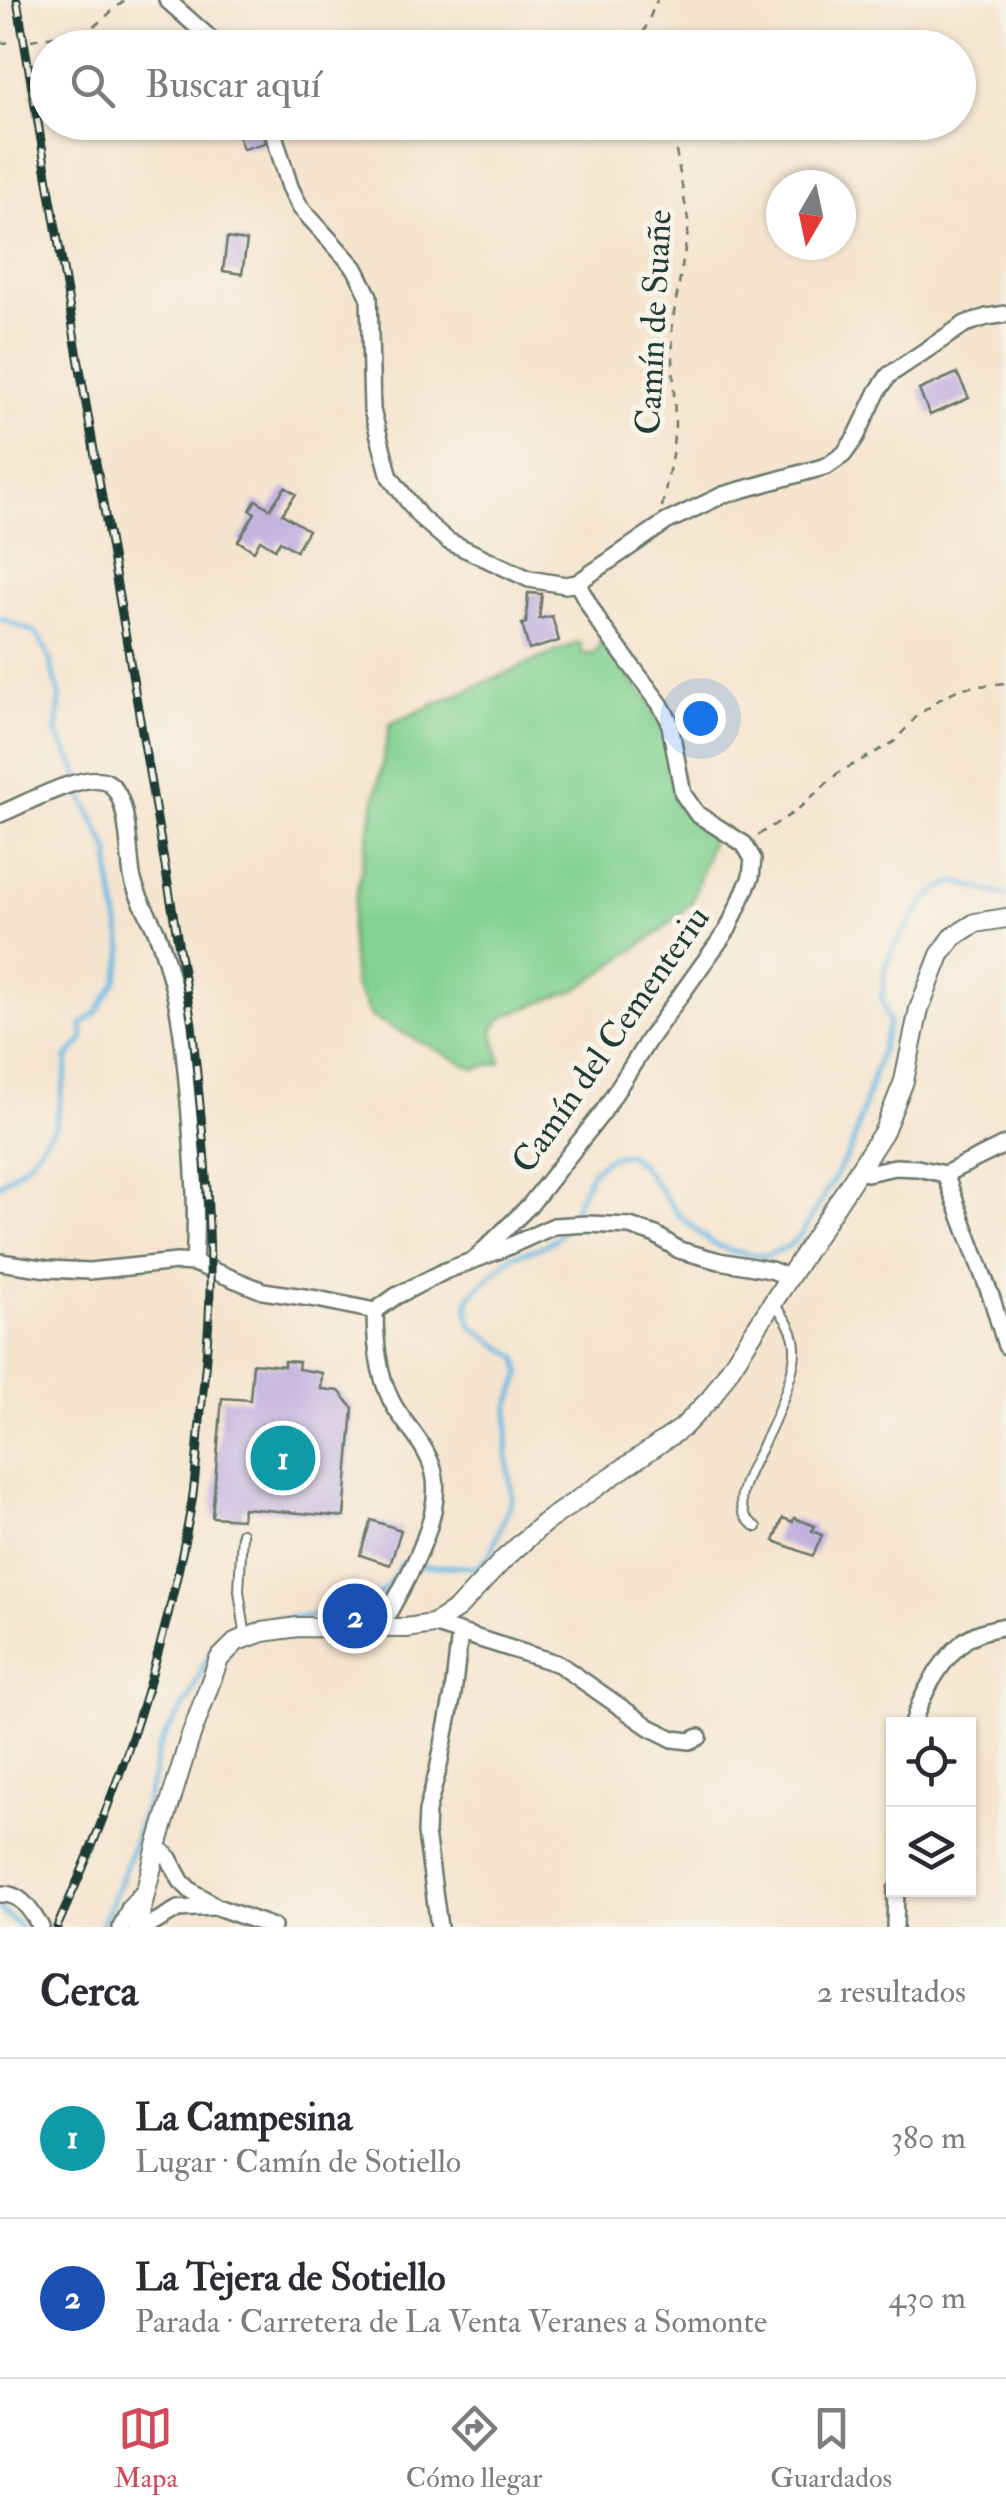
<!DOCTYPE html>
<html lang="es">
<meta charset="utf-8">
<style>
body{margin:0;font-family:"IM FELL Double Pica",serif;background:#f2f2f3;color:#2b2b33}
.controls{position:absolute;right:30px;bottom:30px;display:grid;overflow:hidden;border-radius:0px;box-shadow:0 2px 8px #0004}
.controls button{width:90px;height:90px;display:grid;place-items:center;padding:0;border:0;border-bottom:2px solid #e1e1e2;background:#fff;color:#2b2b33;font:50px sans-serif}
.compass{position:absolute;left:766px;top:170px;width:90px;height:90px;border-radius:50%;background:#fff;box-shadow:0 2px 8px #0004;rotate:189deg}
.you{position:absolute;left:700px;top:718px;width:35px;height:35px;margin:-25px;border:8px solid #fff;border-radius:50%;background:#1a73e8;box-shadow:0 0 0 15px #1a73e833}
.badge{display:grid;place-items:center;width:65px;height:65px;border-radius:50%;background:#d1495b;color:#fff;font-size:32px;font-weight:700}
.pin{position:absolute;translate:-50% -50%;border:5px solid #fff;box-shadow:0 2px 10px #0006}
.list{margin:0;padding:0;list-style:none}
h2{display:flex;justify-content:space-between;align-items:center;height:130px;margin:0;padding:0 40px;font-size:42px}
h2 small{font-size:32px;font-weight:400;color:#7c7c81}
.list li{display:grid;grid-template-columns:65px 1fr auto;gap:30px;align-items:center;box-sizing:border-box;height:160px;padding:0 40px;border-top:2px solid #e1e1e2}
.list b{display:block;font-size:38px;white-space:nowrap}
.list p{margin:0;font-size:32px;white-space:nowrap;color:#7c7c81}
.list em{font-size:32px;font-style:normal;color:#7c7c81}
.icon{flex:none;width:55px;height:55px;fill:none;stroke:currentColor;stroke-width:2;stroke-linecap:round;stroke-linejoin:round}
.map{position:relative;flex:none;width:1006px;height:1927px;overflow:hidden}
.search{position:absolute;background:#fff;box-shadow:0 2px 8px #0004;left:30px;right:30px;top:30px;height:110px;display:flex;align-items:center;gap:25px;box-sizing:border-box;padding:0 35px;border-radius:55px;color:#7c7c81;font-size:38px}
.sheet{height:450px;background:#fff}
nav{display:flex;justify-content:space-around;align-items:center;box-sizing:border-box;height:140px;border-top:2px solid #e1e1e2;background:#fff;font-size:28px;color:#7c7c81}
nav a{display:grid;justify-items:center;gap:5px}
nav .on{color:#d1495b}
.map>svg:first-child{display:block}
</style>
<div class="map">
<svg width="1006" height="1927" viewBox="0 0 1006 1927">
<rect width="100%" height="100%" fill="#f7f3e8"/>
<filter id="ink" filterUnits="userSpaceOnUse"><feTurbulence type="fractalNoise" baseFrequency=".01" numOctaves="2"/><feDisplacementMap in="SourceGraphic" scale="20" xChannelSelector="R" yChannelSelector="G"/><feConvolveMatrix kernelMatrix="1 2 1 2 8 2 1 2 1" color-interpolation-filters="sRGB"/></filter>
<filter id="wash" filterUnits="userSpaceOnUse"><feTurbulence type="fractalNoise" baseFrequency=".0048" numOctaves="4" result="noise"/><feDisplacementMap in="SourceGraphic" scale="40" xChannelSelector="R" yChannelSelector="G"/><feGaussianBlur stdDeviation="2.25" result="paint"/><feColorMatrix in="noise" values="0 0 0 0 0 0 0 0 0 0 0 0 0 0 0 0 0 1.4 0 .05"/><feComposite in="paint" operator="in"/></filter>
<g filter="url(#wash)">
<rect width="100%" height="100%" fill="#f5e4ce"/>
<polygon fill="#82d292" stroke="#508863" stroke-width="2.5" points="600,642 649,701 663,728 675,803 694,822 713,835 692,902 661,931 578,989 505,1016 493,1028 501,1062 474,1069 372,1017 354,984 350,927 390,724 576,643 581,643 582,654 595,654"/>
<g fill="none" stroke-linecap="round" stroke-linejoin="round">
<g stroke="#68b8e3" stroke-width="5">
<polyline points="0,618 36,633 47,651 60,697 57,734 77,770 85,802 110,853 111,880 123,948 122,961 117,980 97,1012 82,1025 83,1040 67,1058 67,1068 55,1126 28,1162 0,1184"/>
<path d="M 569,1221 C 583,1191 589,1155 628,1154 L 642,1166 L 678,1214 L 710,1242 L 731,1251 L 765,1256 L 787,1247 L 801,1235 L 851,1149 L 889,1023 L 882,998 L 885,968 L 894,947 L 923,903 L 939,889 L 955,882 L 1006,896"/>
<polyline points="0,1910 21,1927"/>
<path d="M 100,1927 C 123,1882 138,1833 151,1784 C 154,1774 155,1763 157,1754 C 163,1733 181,1714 191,1694 C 201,1674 208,1650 226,1636 C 266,1607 332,1627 373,1599 C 386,1591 394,1576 402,1564 C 427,1569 451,1564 476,1568 L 489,1556 L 512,1499 L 507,1453 L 509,1407 L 521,1373 L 518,1358 L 472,1327 C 469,1317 465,1306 471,1295 C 474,1292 510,1257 513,1256 C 533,1248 550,1249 563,1230"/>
</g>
</g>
<g id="blocks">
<g fill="#c1b1df">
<polygon points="259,122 265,143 243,149 236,128"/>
<polygon points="227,238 247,241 242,274 223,271"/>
<polygon points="957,373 969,398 930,415 919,390"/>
<polygon points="285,487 296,494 282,514 308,530 296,551 280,541 275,549 260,540 254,551 238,541 255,513 250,510 256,500 270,509"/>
<polygon points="528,593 542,594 539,619 552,616 559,641 529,650 522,624 526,623"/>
<polygon points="284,1361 299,1362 298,1369 322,1373 321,1389 339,1391 353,1408 344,1517 243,1508 242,1519 212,1517 222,1398 250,1400 253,1363 284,1366"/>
<polygon points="783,1518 793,1522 794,1518 815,1526 812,1531 822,1535 813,1556 774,1541"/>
<polygon points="371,1520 401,1530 390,1565 360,1555"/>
</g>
</g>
</g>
<g filter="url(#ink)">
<use href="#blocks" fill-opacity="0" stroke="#6a776a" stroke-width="2.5"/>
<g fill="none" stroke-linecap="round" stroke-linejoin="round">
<g stroke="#6a776a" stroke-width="12">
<g id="service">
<path d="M 757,1527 C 723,1507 753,1467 764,1442 C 775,1421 794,1375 795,1352 C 796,1333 785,1316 772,1303"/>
<polyline points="242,1533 239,1591 246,1638"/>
</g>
</g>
<g stroke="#6a776a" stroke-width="20">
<g id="minor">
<polyline points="167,0 221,48"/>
<polyline points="270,122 290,187 300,207 355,268 369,296 372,410 390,477 420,517 448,541 529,579 566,585 577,583 666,522 723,495 827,466 844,454 856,437 878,391 889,375 965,324 987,317 1006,314"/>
<path d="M 0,814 C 23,805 86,770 107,782 C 130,795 128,853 132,876 C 136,896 148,912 156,931 C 162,945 166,960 170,975 C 182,1016 185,1060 189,1103 C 193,1156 198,1209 194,1263"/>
<polyline points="858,1170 867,1173 895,1167 917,1168 945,1174 1006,1144"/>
<polyline points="945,1174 992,1299 1006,1346"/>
<polyline points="477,1257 530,1205 603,1112 649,1039 728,929 751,877 753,859 744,844 697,814 683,794 669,720 660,704 600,624 577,583"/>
<polyline points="0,1262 48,1269 89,1271 177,1262 194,1263 263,1291 317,1299 375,1311"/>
<polyline points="375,1311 396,1296 445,1271 503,1249 554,1226 588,1224 630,1226 656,1235 679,1250 719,1261 771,1270 789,1277"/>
<path d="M 375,1311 C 375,1342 379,1382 396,1409 C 409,1429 426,1446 433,1469 C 447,1515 402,1588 380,1628"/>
<polyline points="433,1624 559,1664 649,1727 673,1739 690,1741 699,1737"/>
<path d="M 913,1724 C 920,1697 940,1662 962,1643 C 974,1632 991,1629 1006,1626"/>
<polyline points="157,1846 169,1858 181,1881 191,1891 217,1907 273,1927"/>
<path d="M 0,1894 C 22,1893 30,1910 41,1927"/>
<polyline points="121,1927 130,1907 146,1889"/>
<polyline points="137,1927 150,1925 178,1909 213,1907"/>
<polyline points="439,1927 426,1833 427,1811 438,1770 453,1694 460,1633"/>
<polyline points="895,1927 896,1890"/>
</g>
</g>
<g stroke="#6a776a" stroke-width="22">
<polyline id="tertiary" points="137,1927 157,1846 189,1741 219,1659 237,1641 263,1632 298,1627 406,1628 433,1624 458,1608 503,1560 544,1523 682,1428 711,1398 884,1131 904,1081 919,1009 940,955 953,937 975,923 1006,918"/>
</g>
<g stroke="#6a776a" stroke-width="2.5" stroke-dasharray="8 8" stroke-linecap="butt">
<polyline points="31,40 77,32 97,24 125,0"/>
<polyline points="0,43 16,42"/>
<polyline points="641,48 640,41 657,0"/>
<polyline points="662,507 672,455 675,425 672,324 689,226 671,122"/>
<polyline points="758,835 796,811 838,773 894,742 917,716 943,697 961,688 1006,683"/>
</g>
<use href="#service" stroke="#fff" stroke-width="8"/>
<use href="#minor" stroke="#fff" stroke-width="15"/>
<use href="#tertiary" stroke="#fff" stroke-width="18"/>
<g stroke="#1f3d34" stroke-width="9">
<path id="rail" d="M 17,0 L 192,1024 C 200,1105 209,1185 210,1266 C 211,1312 206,1357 202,1402 C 198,1435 197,1468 192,1501 C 167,1647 119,1792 57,1927"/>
</g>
<use href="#rail" stroke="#f7f3e8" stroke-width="5" stroke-dasharray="15" stroke-linecap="butt"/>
</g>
</g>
<g text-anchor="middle" stroke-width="10" stroke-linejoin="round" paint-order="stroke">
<g font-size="35" fill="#1f3d34" stroke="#f7f3e8">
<text transform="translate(653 322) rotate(-87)" y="12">Camín de Suañe</text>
<text transform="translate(610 1039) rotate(-55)" y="12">Camín del Cementeriu</text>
</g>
</g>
</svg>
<div class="controls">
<button><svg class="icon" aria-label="locate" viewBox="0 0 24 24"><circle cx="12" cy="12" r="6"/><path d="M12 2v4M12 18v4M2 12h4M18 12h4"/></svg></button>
<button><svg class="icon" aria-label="layers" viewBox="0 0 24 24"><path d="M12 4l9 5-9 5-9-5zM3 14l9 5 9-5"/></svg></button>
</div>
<svg class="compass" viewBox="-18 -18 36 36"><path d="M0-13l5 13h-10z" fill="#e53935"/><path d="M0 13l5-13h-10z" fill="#7c7c81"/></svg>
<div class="you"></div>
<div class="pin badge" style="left:283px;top:1458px;background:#0f9aa8">1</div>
<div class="pin badge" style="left:355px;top:1616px;background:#1a4fb4">2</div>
<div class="search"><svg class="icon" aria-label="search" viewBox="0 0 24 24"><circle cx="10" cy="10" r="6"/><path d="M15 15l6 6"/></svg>Buscar aquí</div>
</div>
<section class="sheet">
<h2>Cerca<small>2 resultados</small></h2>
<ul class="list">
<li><span class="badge" style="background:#0f9aa8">1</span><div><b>La Campesina</b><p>Lugar · Camín de Sotiello</p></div><em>380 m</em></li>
<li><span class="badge" style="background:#1a4fb4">2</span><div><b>La Tejera de Sotiello</b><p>Parada · Carretera de La Venta Veranes a Somonte</p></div><em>430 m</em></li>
</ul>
</section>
<nav>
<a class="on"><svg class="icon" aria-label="map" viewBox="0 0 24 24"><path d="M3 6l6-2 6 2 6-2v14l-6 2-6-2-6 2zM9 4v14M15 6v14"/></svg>Mapa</a>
<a><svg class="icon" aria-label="directions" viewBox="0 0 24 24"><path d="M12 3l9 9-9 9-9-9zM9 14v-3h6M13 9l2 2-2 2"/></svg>Cómo llegar</a>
<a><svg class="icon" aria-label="saved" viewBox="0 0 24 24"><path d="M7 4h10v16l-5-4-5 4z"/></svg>Guardados</a>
</nav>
